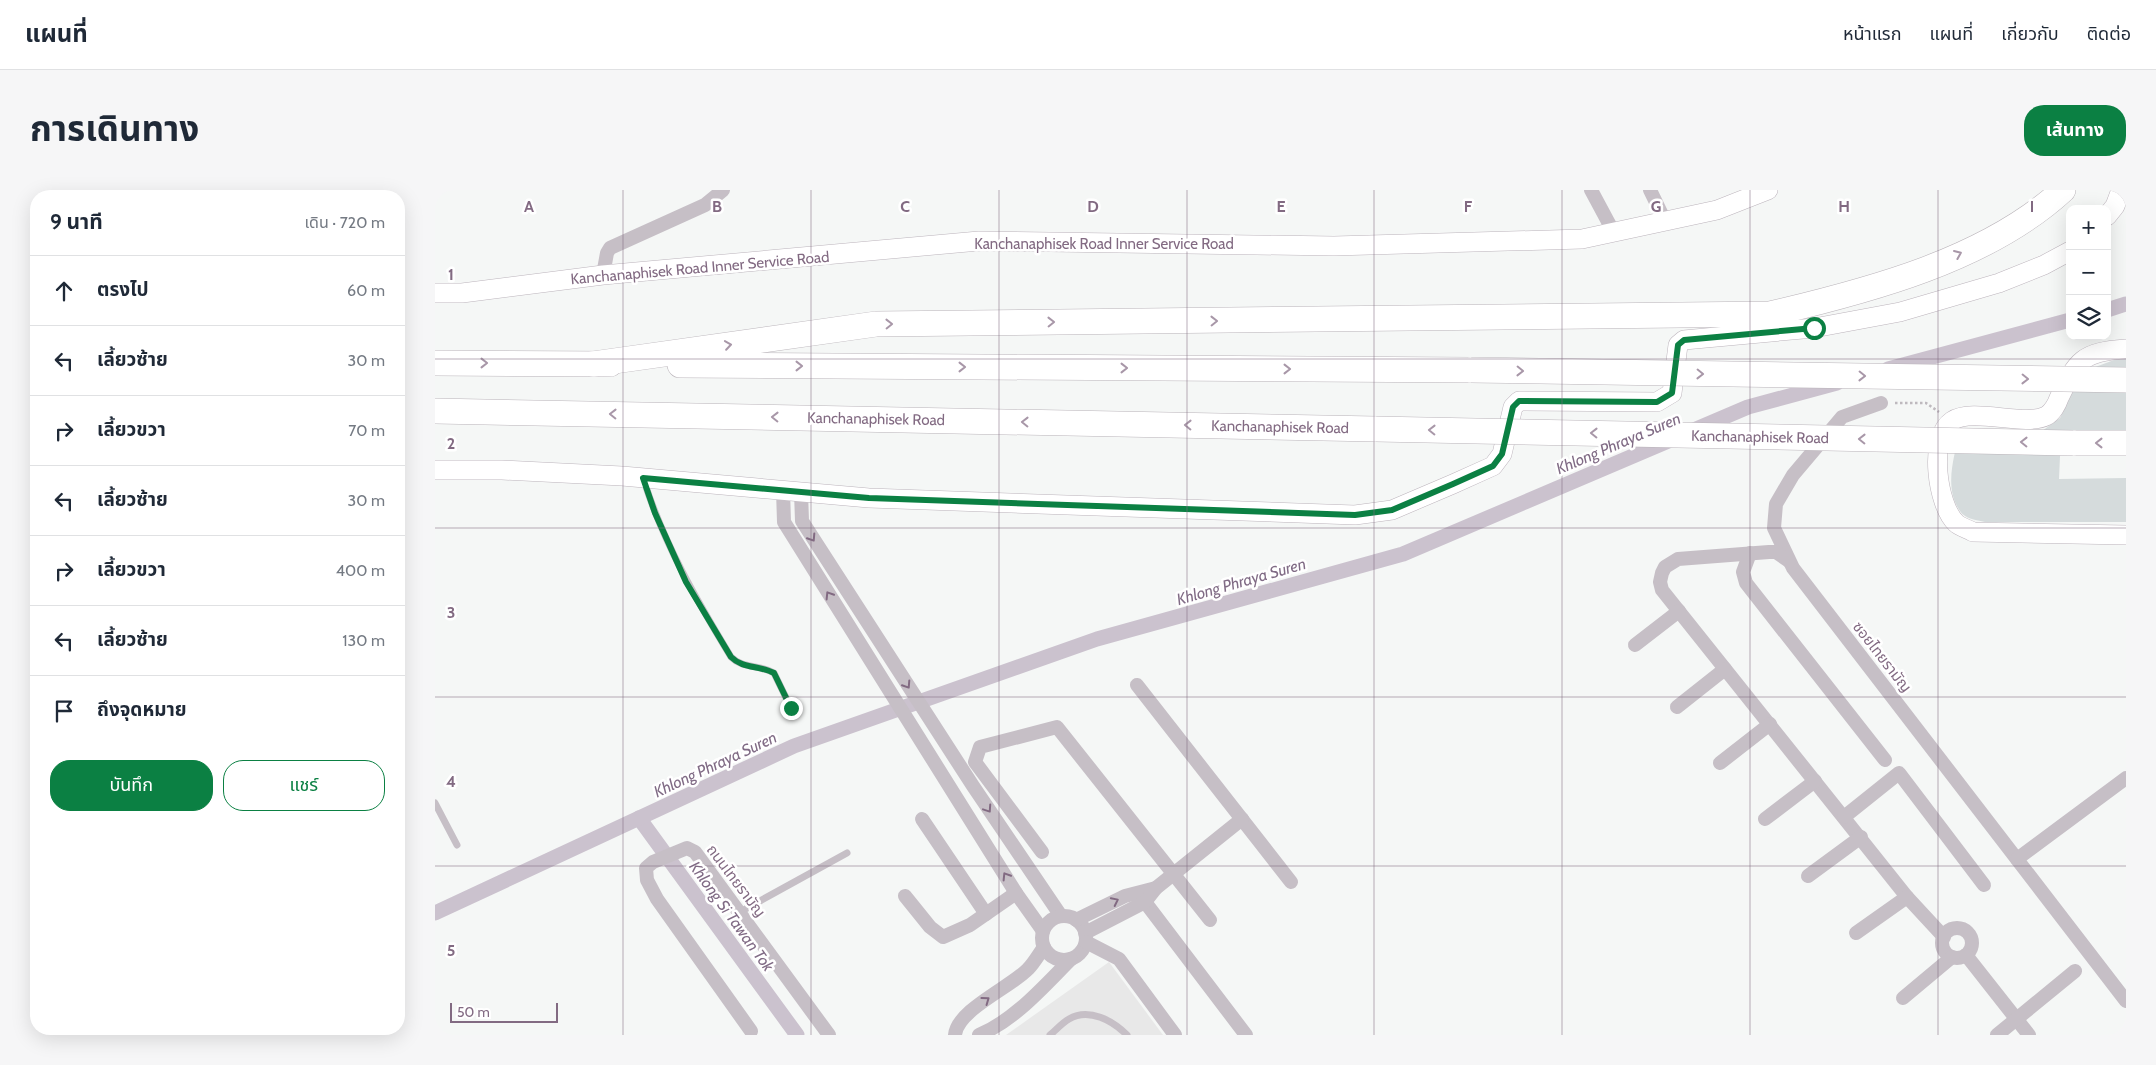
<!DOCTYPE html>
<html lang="th">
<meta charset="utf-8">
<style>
body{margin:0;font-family:Cabin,"Noto Sans Thai",sans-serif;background:#f6f6f7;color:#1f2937}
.controls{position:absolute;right:15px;top:15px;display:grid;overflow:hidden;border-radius:10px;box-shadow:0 5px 20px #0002}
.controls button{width:45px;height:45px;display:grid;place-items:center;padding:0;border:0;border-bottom:1px solid #e0e1e3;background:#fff;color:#1f2937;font:25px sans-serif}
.scale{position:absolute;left:15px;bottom:12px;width:108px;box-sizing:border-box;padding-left:5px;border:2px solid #826a82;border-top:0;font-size:14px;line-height:18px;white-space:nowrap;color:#826a82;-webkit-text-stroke:4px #fff;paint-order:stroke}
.stop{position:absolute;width:15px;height:15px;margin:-11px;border:4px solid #0b8043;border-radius:50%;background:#fff}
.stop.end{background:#0b8043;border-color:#fff;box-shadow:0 1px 5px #0008}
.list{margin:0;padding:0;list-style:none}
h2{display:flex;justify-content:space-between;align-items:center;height:65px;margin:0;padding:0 20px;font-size:21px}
h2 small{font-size:16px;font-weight:400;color:#747a83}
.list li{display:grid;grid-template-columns:32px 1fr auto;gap:15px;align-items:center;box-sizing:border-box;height:70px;padding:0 20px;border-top:1px solid #e0e1e3}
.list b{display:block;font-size:19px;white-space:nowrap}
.list em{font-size:16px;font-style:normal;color:#747a83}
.actions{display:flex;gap:10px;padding:15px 20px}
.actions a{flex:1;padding:11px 0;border:1px solid #0b8043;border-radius:20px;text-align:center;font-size:18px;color:#0b8043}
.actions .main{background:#0b8043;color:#fff}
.icon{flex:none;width:28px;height:28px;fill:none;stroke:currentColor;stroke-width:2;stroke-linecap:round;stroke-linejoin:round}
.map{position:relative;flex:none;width:1691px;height:845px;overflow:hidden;border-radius:20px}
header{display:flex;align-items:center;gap:30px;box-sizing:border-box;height:70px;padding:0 25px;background:#fff;border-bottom:1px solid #e0e1e3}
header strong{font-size:24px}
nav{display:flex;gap:28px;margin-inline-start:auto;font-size:18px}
.intro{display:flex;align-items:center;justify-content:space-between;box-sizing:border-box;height:120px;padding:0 30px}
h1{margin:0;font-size:35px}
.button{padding:12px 22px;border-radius:20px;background:#0b8043;color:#fff;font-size:18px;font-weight:700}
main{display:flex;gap:30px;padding:0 30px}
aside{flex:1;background:#fff;border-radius:20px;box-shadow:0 5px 20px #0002}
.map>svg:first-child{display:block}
</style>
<header>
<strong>แผนที่</strong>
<nav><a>หน้าแรก</a><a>แผนที่</a><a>เกี่ยวกับ</a><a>ติดต่อ</a></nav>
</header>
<div class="intro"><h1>การเดินทาง</h1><a class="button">เส้นทาง</a></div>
<main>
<aside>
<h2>9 นาที<small>เดิน · 720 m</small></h2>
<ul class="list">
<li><svg class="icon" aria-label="ahead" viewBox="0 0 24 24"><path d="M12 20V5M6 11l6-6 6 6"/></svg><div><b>ตรงไป</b></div><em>60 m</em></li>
<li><svg class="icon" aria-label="left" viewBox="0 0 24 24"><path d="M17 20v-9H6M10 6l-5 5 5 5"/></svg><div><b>เลี้ยวซ้าย</b></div><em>30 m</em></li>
<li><svg class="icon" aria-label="right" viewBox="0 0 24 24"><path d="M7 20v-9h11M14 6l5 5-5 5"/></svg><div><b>เลี้ยวขวา</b></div><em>70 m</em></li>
<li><svg class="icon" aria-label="left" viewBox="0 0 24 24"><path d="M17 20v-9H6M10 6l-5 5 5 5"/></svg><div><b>เลี้ยวซ้าย</b></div><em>30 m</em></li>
<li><svg class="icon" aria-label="right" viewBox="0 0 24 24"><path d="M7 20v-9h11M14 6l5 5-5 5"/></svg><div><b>เลี้ยวขวา</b></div><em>400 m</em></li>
<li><svg class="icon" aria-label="left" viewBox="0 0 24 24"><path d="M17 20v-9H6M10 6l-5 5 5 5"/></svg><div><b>เลี้ยวซ้าย</b></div><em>130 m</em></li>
<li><svg class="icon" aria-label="arrive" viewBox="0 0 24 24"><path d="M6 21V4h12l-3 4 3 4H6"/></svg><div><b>ถึงจุดหมาย</b></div></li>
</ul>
<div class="actions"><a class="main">บันทึก</a><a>แชร์</a></div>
</aside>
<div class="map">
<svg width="1691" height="845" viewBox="0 0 1691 845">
<rect width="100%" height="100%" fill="#f5f7f6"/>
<polygon fill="#e8e8e8" points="674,772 728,845 571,845"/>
<path fill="#d5dbdc" d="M 1691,169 L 1691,244 L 1626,244 L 1624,289 L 1691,288 L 1691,332 L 1550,332 C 1541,330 1530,329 1525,321 C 1508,297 1520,265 1525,240 L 1607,241 L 1625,228 L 1647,182 L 1679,170 Z"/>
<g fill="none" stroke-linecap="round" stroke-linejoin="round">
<g stroke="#cbc2ce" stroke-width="15">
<polyline points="1672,120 1691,114"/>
<polyline points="1453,179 1635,130"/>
<polyline points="204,628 362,845"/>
<polyline points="0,723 359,556 662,449 968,364 1313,217 1402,193"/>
</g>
<g stroke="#bcb4bc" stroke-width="20">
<g id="secondary">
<polyline points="1672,26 1680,16 1686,0"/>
<polyline points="0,103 27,103 168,85 544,51 899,56 1147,49 1282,20 1333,0"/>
<path d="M 1691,159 C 1647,162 1642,170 1624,208 C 1622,214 1617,223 1611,226 C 1589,237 1538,217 1517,231 C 1493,247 1502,315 1521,333 C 1525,337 1533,339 1538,342 L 1691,345"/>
<polyline points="0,280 67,280 187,286 434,308 920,325 957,320 1018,294 1058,276 1067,264 1078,217 1084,211 1222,212 1237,203 1243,155 1249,150 1379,138 1465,122 1564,93 1609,75 1635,61"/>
</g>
</g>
<g stroke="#bab4ba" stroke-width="26">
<g id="motorway">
<polyline points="0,173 175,174"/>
<path d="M 158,174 L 441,134 L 1335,124 C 1433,101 1552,70 1628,0"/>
<polyline points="245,175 1036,180"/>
<polyline points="0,221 941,239"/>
<polyline points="1638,253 1691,253"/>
</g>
</g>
<polyline stroke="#beb9be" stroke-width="2.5" stroke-dasharray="2.5 2.5" stroke-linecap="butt" points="1460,213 1491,213 1504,222"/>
<g stroke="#c6bfc6" stroke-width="7">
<path d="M 209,291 C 230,356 261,409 296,467 C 308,479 323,474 339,483 L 356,518"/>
<polyline points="0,613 22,655"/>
<polyline points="305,722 412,663"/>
<path d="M 615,845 C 621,840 627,833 634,829 C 654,817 678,831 692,845"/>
</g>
<g stroke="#c6bfc6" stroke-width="14">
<polyline points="1156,0 1178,41"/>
<polyline points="1215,0 1230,31"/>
<polyline points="168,85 172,63 175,58 270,15 288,0"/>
<polyline points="1446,213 1407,227 1358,285 1341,314 1339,338 1358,378 1691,811"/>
<polyline points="348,300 349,332 581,703 608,741"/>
<polyline points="366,302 367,331 538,596 626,726"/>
<polyline points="1315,363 1308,382 1311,393 1450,570"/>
<polyline points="1354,371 1341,362 1334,362 1243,369 1230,377 1227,383 1225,392 1227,400 1472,707 1509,747"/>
<polyline points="1200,455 1244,421"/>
<polyline points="702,495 856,692"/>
<polyline points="1242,517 1290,479"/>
<polyline points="1285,573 1335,534"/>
<polyline points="1409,627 1464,583 1549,695"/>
<polyline points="487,629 551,724"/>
<polyline points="1330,629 1380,591"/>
<polyline points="607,662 540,572 545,557 622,537 775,730"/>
<polyline points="1582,669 1691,588"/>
<polyline points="1373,686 1426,647"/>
<polyline points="470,706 495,737 508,747 535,735 581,703"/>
<polyline points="710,712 811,845"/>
<circle cx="629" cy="748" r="22"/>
<polyline points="641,730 690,706 721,698"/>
<circle cx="1522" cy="753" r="15"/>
<polyline points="650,743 710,712 721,698 807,629"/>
<polyline points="1421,743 1472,707"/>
<polyline points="651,752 684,769 740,845"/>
<polyline points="1531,765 1594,845"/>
<polyline points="1468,808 1517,767"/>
<polyline points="316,841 222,709 212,690 211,678 218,672 252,658 260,662 394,845"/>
<path d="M 520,845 C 522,820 576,797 593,779 C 599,773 604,764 609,757"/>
<path d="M 544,845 C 580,830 609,796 636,769"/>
<polyline points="1562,845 1640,781"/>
</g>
<use href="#secondary" stroke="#fff" stroke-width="19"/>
<use href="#motorway" stroke="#fff" stroke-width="25"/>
<g stroke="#bab4ba" stroke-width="26" stroke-linecap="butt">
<g id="motorway-bridge">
<polyline points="1036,180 1691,190"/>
<polyline points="941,239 1638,253"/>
</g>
</g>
<use href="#motorway-bridge" stroke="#fff" stroke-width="25"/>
</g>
<defs><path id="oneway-chevron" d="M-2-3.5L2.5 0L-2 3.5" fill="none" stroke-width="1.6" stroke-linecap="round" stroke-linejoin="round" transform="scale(1.25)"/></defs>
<g stroke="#a897a8">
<use href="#oneway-chevron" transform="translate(1523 64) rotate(-23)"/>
<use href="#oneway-chevron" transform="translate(779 131) rotate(-1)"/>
<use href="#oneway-chevron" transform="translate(616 132) rotate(-1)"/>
<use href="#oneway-chevron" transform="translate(454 134) rotate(-1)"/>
<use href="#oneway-chevron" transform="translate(293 155) rotate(-8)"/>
<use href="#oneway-chevron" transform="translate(49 173)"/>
<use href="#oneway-chevron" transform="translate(364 176)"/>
<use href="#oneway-chevron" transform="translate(527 177)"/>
<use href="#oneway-chevron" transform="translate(689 178)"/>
<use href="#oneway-chevron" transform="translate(852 179)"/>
<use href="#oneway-chevron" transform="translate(1085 181) rotate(1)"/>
<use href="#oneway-chevron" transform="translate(1265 184) rotate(1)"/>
<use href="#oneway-chevron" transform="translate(1427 186) rotate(1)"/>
<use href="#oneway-chevron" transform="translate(1590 189) rotate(1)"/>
<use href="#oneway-chevron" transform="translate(178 224) rotate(-179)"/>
<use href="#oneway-chevron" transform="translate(340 227) rotate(-179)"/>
<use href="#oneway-chevron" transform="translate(590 232) rotate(-179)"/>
<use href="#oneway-chevron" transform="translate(753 235) rotate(-179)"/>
<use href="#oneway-chevron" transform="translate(997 240) rotate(-179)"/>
<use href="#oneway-chevron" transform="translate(1159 243) rotate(-179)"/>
<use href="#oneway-chevron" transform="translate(1427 249) rotate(-179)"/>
<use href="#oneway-chevron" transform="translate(1589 252) rotate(-179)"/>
<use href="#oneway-chevron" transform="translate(1664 253) rotate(180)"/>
</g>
<g stroke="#826a82">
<use href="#oneway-chevron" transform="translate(377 348) rotate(57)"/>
<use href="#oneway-chevron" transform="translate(394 405) rotate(-122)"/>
<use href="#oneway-chevron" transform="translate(472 495) rotate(57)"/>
<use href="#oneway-chevron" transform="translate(553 619) rotate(56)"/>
<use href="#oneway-chevron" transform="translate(571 686) rotate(-122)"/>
<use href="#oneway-chevron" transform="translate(680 711) rotate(-26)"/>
<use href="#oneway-chevron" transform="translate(551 810) rotate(-36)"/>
</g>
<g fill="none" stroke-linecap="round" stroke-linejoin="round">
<path stroke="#0b8043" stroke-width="6" d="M 356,518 L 339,483 C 324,475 308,479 296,467 L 251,392 L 220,323 L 208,288 L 434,308 L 920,325 L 957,320 L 1018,294 L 1058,276 L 1067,264 L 1078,217 L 1084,211 L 1222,212 L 1237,203 L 1243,155 L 1249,150 L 1379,138"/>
</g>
<path fill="none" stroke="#826a82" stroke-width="1" stroke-opacity="0.55" d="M 188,0 L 188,845M 376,0 L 376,845M 564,0 L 564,845M 752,0 L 752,845M 939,0 L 939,845M 1127,0 L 1127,845M 1315,0 L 1315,845M 1503,0 L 1503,845M 0,169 L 1691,169M 0,338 L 1691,338M 0,507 L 1691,507M 0,676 L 1691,676"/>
<g text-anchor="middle" stroke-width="5" stroke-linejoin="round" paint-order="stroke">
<g font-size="15" fill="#826a82" stroke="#fff">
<text x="669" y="59">Kanchanaphisek Road Inner Service Road</text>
<text transform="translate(265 78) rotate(-5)" y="5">Kanchanaphisek Road Inner Service Road</text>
<text transform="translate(441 229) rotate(1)" y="5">Kanchanaphisek Road</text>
<text transform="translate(845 237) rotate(1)" y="5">Kanchanaphisek Road</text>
<text transform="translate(1325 247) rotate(1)" y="5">Kanchanaphisek Road</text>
<text transform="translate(1447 467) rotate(52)" y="5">ซอยไทยรามัญ</text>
<text transform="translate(301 691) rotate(53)" y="5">ถนนไทยรามัญ</text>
</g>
<g font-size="16" font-style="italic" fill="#806b85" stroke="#fff">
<text transform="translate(1183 253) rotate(-23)" y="6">Khlong Phraya Suren</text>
<text transform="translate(806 391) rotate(-16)" y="6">Khlong Phraya Suren</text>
<text transform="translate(280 574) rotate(-25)" y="6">Khlong Phraya Suren</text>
<text transform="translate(297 726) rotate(54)" y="6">Khlong Si Tawan Tok</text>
</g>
</g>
<g font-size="16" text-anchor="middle" font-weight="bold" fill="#826a82" stroke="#fff" stroke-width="5" stroke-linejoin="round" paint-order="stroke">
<text x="94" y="22">A</text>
<text x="282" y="22">B</text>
<text x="470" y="22">C</text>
<text x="658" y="22">D</text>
<text x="846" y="22">E</text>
<text x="1033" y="22">F</text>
<text x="1221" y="22">G</text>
<text x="1409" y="22">H</text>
<text x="1597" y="22">I</text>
<text x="16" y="90">1</text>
<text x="16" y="259">2</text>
<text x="16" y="428">3</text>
<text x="16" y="597">4</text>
<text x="16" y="766">5</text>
</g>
</svg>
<div class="controls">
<button>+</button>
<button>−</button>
<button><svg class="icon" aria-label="layers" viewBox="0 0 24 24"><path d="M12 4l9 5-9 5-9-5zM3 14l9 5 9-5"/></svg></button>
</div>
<div class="scale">50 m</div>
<div class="stop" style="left:1379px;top:138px"></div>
<div class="stop end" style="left:356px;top:518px"></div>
</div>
</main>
